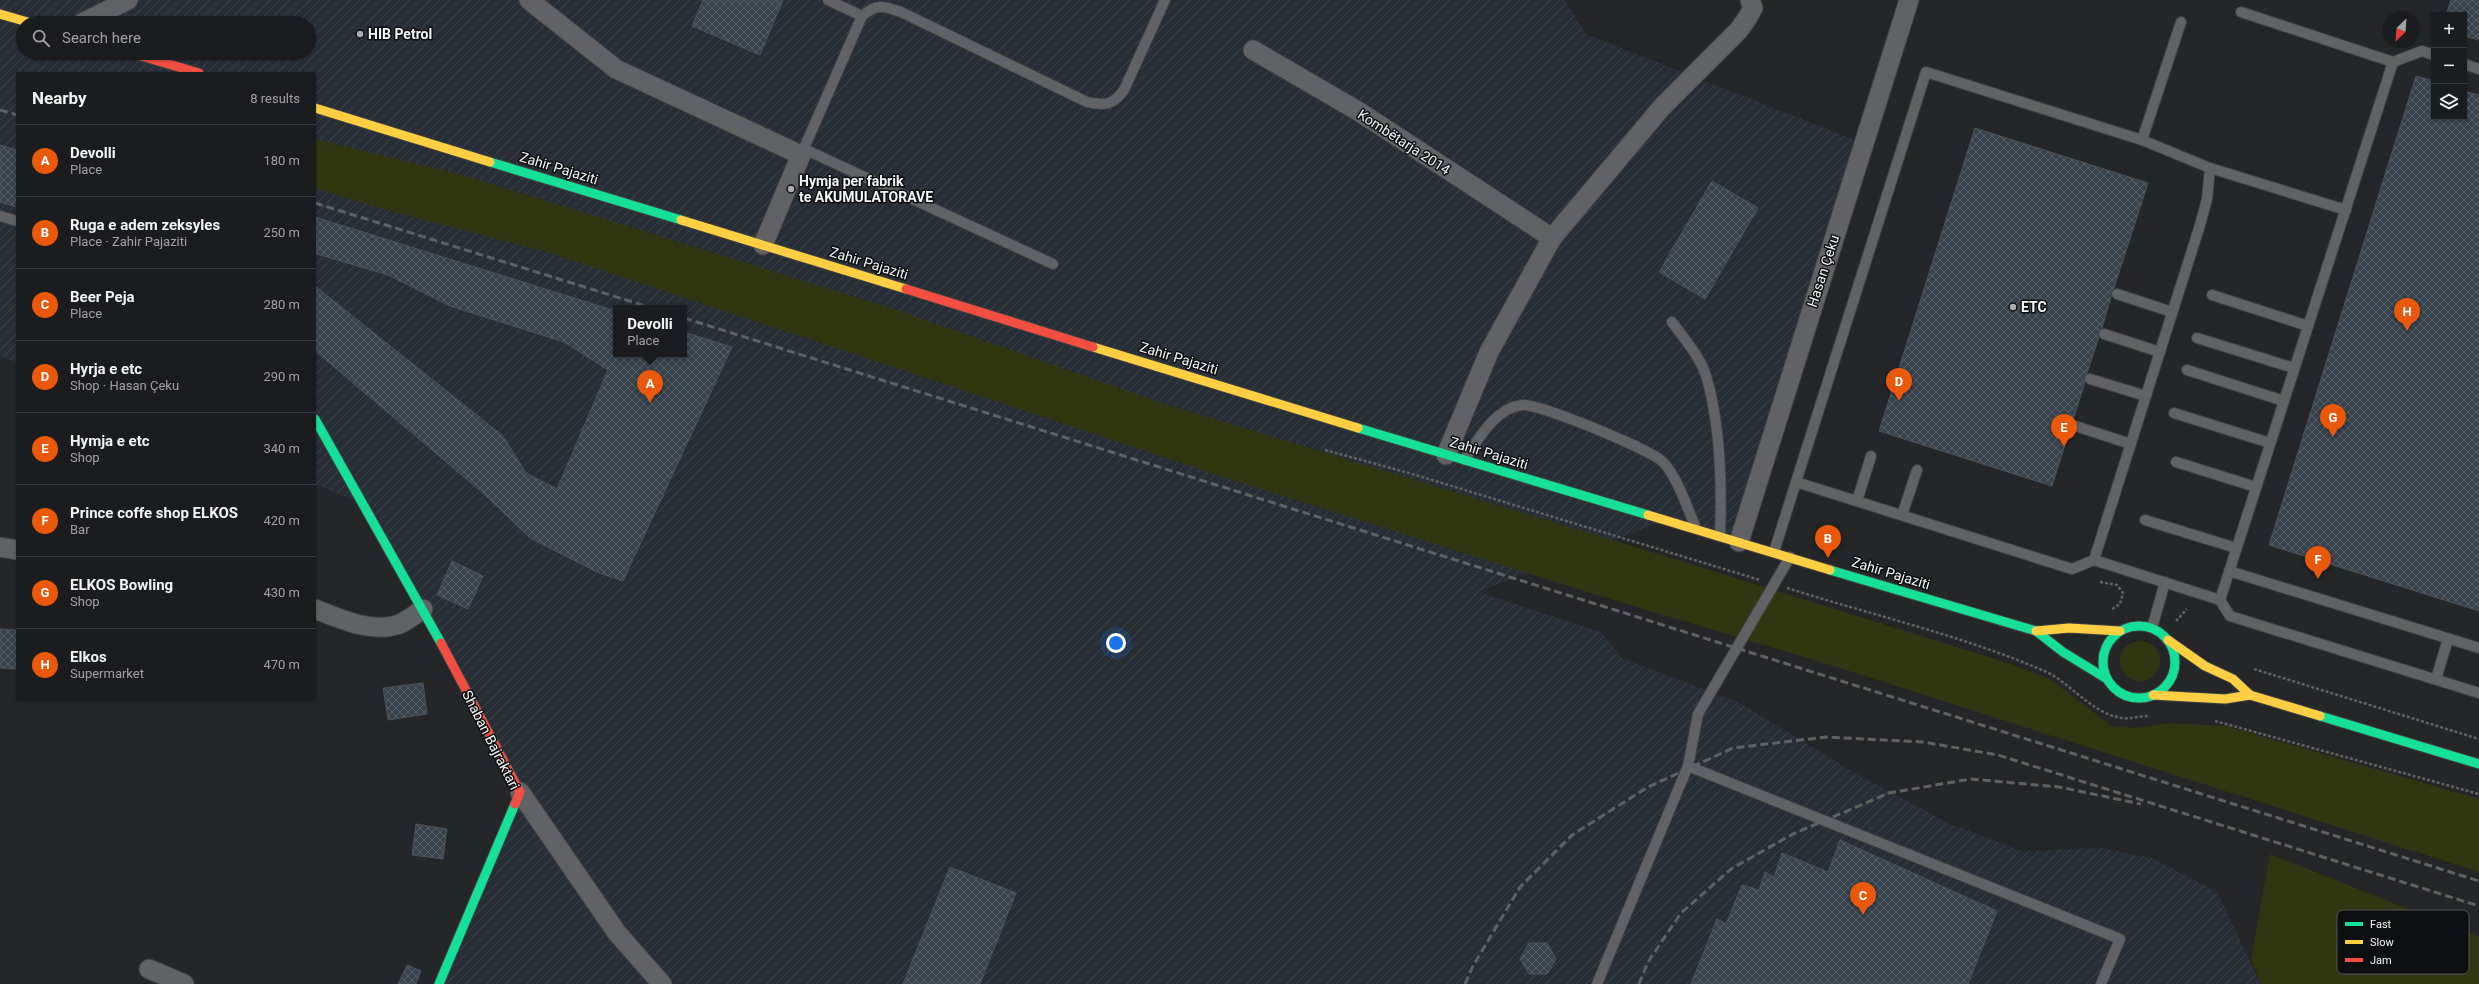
<!DOCTYPE html>
<meta charset="utf-8">
<style>
body{margin:0;font-family:Roboto,sans-serif;background:#242527;color:#f1f3f6}
.controls{position:absolute;right:12px;top:12px;display:grid;overflow:hidden;border-radius:0px;box-shadow:0 1px 3px #0004}
.controls button{width:36px;height:36px;display:grid;place-items:center;padding:0;border:0;border-bottom:1px solid #393a3c;background:#1b1c1e;color:#f1f3f6;font:20px sans-serif}
.compass{position:absolute;left:2383px;top:12px;width:36px;height:36px;border-radius:50%;background:#1b1c1e;box-shadow:0 1px 3px #0004;rotate:205deg}
.you{position:absolute;left:1116px;top:643px;width:14px;height:14px;margin:-10px;border:3px solid #fff;border-radius:50%;background:#1a73e8;box-shadow:0 0 0 6px #1a73e833}
.badge{display:grid;place-items:center;width:26px;height:26px;border-radius:50%;background:#ea580c;color:#fff;font-size:13px;font-weight:700}
.pin{position:absolute;translate:-50% -33px;filter:drop-shadow(0 1px 2px #0008)}
.pin::after{content:'';position:absolute;top:21px;width:14px;height:12px;background:inherit;clip-path:polygon(0 0,100% 0,50% 100%)}
.popup{position:absolute;left:613px;top:305px;width:74px;height:52px;box-sizing:border-box;display:grid;place-content:center;border-radius:0px;background:#1b1c1e;filter:drop-shadow(0 1px 3px #0005);font-size:13px;white-space:nowrap;color:#a0a1a4}
.popup b{font-size:15px;color:#f1f3f6}
.popup::after{content:'';position:absolute;left:50%;top:100%;margin-left:-8px;border:8px solid transparent;border-top-color:#1b1c1e}
.list{margin:0;padding:0;list-style:none}
h2{display:flex;justify-content:space-between;align-items:center;height:52px;margin:0;padding:0 16px;font-size:17px}
h2 small{font-size:13px;font-weight:400;color:#a0a1a4}
.list li{display:grid;grid-template-columns:26px 1fr auto;gap:12px;align-items:center;box-sizing:border-box;height:72px;padding:0 16px;border-top:1px solid #393a3c}
.list b{display:block;font-size:15px;white-space:nowrap}
.list p{margin:0;font-size:13px;white-space:nowrap;color:#a0a1a4}
.list em{font-size:13px;font-style:normal;color:#a0a1a4}
.icon{flex:none;width:22px;height:22px;fill:none;stroke:currentColor;stroke-width:2;stroke-linecap:round;stroke-linejoin:round}
.map{position:relative;flex:none;width:2479px;height:984px;overflow:hidden}
.search{position:absolute;background:#1b1c1e;box-shadow:0 1px 3px #0004;left:16px;top:16px;width:300px;height:44px;display:flex;align-items:center;gap:10px;box-sizing:border-box;padding:0 14px;border-radius:22px;color:#a0a1a4;font-size:15px}
.panel{position:absolute;background:#1b1c1e;box-shadow:0 1px 3px #0004;left:16px;top:72px;width:300px;height:628px;border-radius:0px}
.map>svg:first-child{display:block}
</style>
<div class="map">
<svg width="2479" height="984" viewBox="0 0 2479 984">
<defs>
<pattern id="industrial-furrows" width="10" height="10" patternUnits="userSpaceOnUse"><rect width="10" height="10" fill="#272e35"/><path d="M-1 1l2-2M0 10L10 0M9 11l2-2" fill="none" stroke="#3c4349"/></pattern>
<pattern id="building-cross-hatch" width="8" height="8" patternUnits="userSpaceOnUse"><rect width="8" height="8" fill="#38434e"/><path d="M0 0l8 8M0 8l8-8" fill="none" stroke="#555f68"/></pattern>
</defs>
<rect width="100%" height="100%" fill="#242628"/>
<path fill="url(#industrial-furrows)" fill-rule="evenodd" d="M 0,0 L 1565,0 L 1586,34 L 1865,144 L 1739,542 L 1666,520 L 1478,592 L 1601,632 L 1622,658 L 1740,703 L 1848,769 L 1950,824 L 2022,851 L 2102,848 L 2152,858 L 2217,892 L 2261,984 L 439,984 L 520,792 L 364,504 L 315,484 L 315,73 L 17,73 L 17,363 L 0,356 ZM 23,23 L 309,23 L 309,53 L 23,53 ZM 616,308 L 684,308 L 684,354 L 616,354 Z"/>
<g fill="#313612">
<polygon points="315,139 466,176 589,214 900,311 1168,405 1652,552 2011,664 2048,678 2112,726 2134,728 2170,723 2226,726 2479,799 2479,872 1827,664 1600,596 1217,475 547,252 379,208 315,188"/>
<circle cx="2140" cy="661" r="20"/>
<polygon points="2270,854 2479,937 2479,984 2261,984 2251,959"/>
</g>
<g fill="url(#building-cross-hatch)" stroke="#505254">
<polygon points="703,0 783,0 760,55 692,26"/>
<polygon points="2451,0 2479,0 2479,40 2464,36 2464,15 2446,15"/>
<polygon points="2416,76 2434,81 2434,117 2464,117 2464,91 2479,95 2479,611 2269,545"/>
<polygon points="1975,128 2148,183 2114,288 2111,292 2111,297 2102,328 2098,332 2099,337 2087,373 2084,377 2085,382 2073,420 2069,424 2070,429 2052,486 1879,431"/>
<polygon points="0,145 17,150 17,207 0,202"/>
<polygon points="1712,181 1758,208 1705,299 1659,272"/>
<polygon points="315,217 616,311 616,354 684,354 684,332 732,347 623,581 599,573 530,538 484,494 320,355 315,350 315,286 503,436 526,473 557,489 608,370 564,342 450,306 388,275 317,254"/>
<polygon points="452,561 483,576 468,609 437,595"/>
<polygon points="0,629 17,630 17,669 0,668"/>
<polygon points="423,683 427,714 388,720 383,688"/>
<polygon points="416,824 447,829 443,859 412,855"/>
<polygon points="1840,840 1997,911 1968,984 1691,984 1717,919 1726,924 1742,885 1759,890 1765,872 1774,877 1782,853 1828,872"/>
<polygon points="950,867 1016,893 980,984 903,984"/>
<polygon points="1529,943 1547,943 1556,959 1547,974 1529,974 1520,959"/>
<polygon points="407,965 421,971 416,984 398,984"/>
</g>
<g fill="none" stroke-linecap="round" stroke-linejoin="round">
<g stroke="#3f4143" stroke-width="12">
<g id="lane">
<polyline points="828,0 862,16"/>
<polyline points="2241,12 2393,62"/>
<polyline points="2464,64 2479,69"/>
<polyline points="2142,140 2181,22"/>
<polyline points="804,149 1053,264"/>
<path d="M 801,155 L 862,16 C 877,3 884,6 901,12 L 1087,102 C 1105,106 1113,105 1124,90 L 1165,0"/>
<polyline points="2210,168 2346,210"/>
<polyline points="0,216 17,221"/>
<polyline points="2117,294 2172,312"/>
<polyline points="2212,295 2308,326"/>
<path d="M 1672,322 C 1685,340 1701,357 1707,379 C 1721,429 1722,485 1720,536"/>
<polyline points="2104,334 2160,352"/>
<polyline points="2197,338 2294,368"/>
<polyline points="2187,370 2284,401"/>
<polyline points="2090,379 2146,396"/>
<polyline points="2174,413 2270,443"/>
<polyline points="2075,426 2131,444"/>
<path d="M 1464,460 C 1478,440 1495,408 1522,405 C 1539,403 1648,449 1662,461 C 1676,474 1689,511 1696,529"/>
<polyline points="2176,462 2256,487"/>
<polyline points="1857,501 1871,456"/>
<polyline points="1902,515 1917,470"/>
<polyline points="2145,520 2236,548"/>
<polyline points="1774,552 1796,482"/>
<polyline points="2094,560 2072,569 1796,482 1926,72 2142,140 2210,168 2207,199 2200,225 2094,560 2220,600 2393,62 2422,51 2434,55"/>
<polyline points="2229,571 2479,648"/>
<polyline points="2220,600 2230,616 2479,693"/>
<polyline points="2152,628 2165,582"/>
<polyline points="2436,679 2448,639"/>
<polyline points="1688,766 1698,714 1790,557"/>
<polyline points="1597,984 1688,766 2120,939 2101,984"/>
</g>
</g>
<g stroke="#3f4143" stroke-width="21">
<g id="street">
<polyline points="529,0 616,69 801,155 763,245"/>
<polyline points="82,23 128,0"/>
<polyline points="1253,50 1358,111 1552,238 1489,352 1446,455"/>
<polyline points="1552,238 1662,107 1739,30 1748,17 1753,8 1750,0"/>
<polyline points="1739,542 1909,0"/>
<polyline points="0,547 17,550"/>
<path d="M 315,609 C 340,619 375,635 402,623 C 409,619 416,614 423,609"/>
<polyline points="520,792 617,933 662,984"/>
<polyline points="149,969 184,984"/>
</g>
</g>
<g stroke="#3f4143" stroke-width="11">
<g id="fast">
<polyline points="490,162 681,220"/>
<polyline points="315,419 441,643"/>
<polyline points="1358,428 1648,515"/>
<polyline points="1830,570 2036,631 2063,652 2107,679"/>
<circle cx="2139" cy="662" r="36"/>
<polyline points="2320,716 2479,764"/>
<polyline points="439,984 515,804"/>
</g>
</g>
<g stroke="#3f4143" stroke-width="11">
<g id="slow">
<polyline points="0,14 31,23"/>
<polyline points="315,108 490,162"/>
<polyline points="681,220 906,289"/>
<polyline points="1093,347 1358,428"/>
<polyline points="1648,515 1830,570"/>
<polyline points="2036,631 2069,628 2120,631"/>
<polyline points="2168,640 2205,666 2233,679 2250,695"/>
<polyline points="2153,695 2225,699 2250,695 2320,716"/>
</g>
</g>
<g stroke="#3f4143" stroke-width="11">
<g id="jam">
<polyline points="131,53 199,73"/>
<polyline points="906,289 1093,347"/>
<polyline points="441,643 520,792 515,804"/>
</g>
</g>
<g stroke="#606264" stroke-width="2.5" stroke-dasharray="3 2" stroke-linecap="butt">
<polyline points="1325,450 1409,473 1760,580"/>
<polyline points="2100,582 2117,585 2123,593 2120,604 2112,609"/>
<path d="M 1787,588 C 1872,615 1960,635 2042,670 C 2070,681 2091,714 2122,718 C 2130,719 2140,716 2149,716"/>
<polyline points="2176,621 2187,609"/>
<polyline points="2254,669 2479,739"/>
<polyline points="2215,721 2479,794"/>
</g>
<use href="#lane" stroke="#606263" stroke-width="10"/>
<use href="#street" stroke="#606263" stroke-width="19"/>
<use href="#fast" stroke="#16e098" stroke-width="9"/>
<use href="#slow" stroke="#ffcf43" stroke-width="9"/>
<use href="#jam" stroke="#f24e42" stroke-width="9"/>
<g stroke="#606162" stroke-width="3" stroke-dasharray="8 4" stroke-linecap="butt">
<polyline points="0,110 17,115"/>
<polyline points="315,203 652,308"/>
<polyline points="684,318 2479,881"/>
<polyline points="1465,984 1473,966 1520,887 1572,835 1648,787 1733,748 1826,737 1923,742 1998,755 2479,906"/>
<polyline points="1639,984 1648,962 1681,913 1731,869 1793,834 1889,793 1971,779 2059,787 2141,804"/>
</g>
</g>
<g fill="#abadaf" stroke="#0d0f10" stroke-width="1.5">
<circle cx="360" cy="34" r="4"/>
<circle cx="791" cy="189" r="4"/>
<circle cx="2013" cy="307" r="4"/>
</g>
<g text-anchor="middle" stroke-width="3" stroke-linejoin="round" paint-order="stroke">
<g font-size="14" font-weight="bold" fill="#f3f5f7" stroke="#0d0f10" text-anchor="start">
<text x="368" y="39">HIB Petrol</text>
<text x="799" y="186">Hymja per fabrik<tspan x="799" dy="16">te AKUMULATORAVE</tspan></text>
<text x="2021" y="312">ETC</text>
</g>
<g font-size="14" fill="#f3f5f7" stroke="#0d0f10">
<text transform="translate(1404 142) rotate(33)" y="5">Kombëtarja 2014</text>
<text transform="translate(559 168) rotate(17)" y="5">Zahir Pajaziti</text>
<text transform="translate(869 263) rotate(17)" y="5">Zahir Pajaziti</text>
<text transform="translate(1823 271) rotate(-72)" y="5">Hasan Çeku</text>
<text transform="translate(1179 358) rotate(17)" y="5">Zahir Pajaziti</text>
<text transform="translate(1489 453) rotate(17)" y="5">Zahir Pajaziti</text>
<text transform="translate(1891 573) rotate(17)" y="5">Zahir Pajaziti</text>
<text transform="translate(491 740) rotate(63)" y="5">Shaban Bajraktari</text>
</g>
</g>
<rect x="2337" y="910" width="132" height="64" rx="6" fill="#0d0f10" stroke="#525455" stroke-width="1"/>
<rect x="2345" y="922" width="18" height="4" fill="#16e098"/>
<rect x="2345" y="940" width="18" height="4" fill="#ffcf43"/>
<rect x="2345" y="958" width="18" height="4" fill="#f24e42"/>
<g font-size="11" fill="#f3f5f7">
<text x="2370" y="928">Fast</text>
<text x="2370" y="946">Slow</text>
<text x="2370" y="964">Jam</text>
</g>
</svg>
<div class="controls">
<button>+</button>
<button>−</button>
<button><svg class="icon" aria-label="layers" viewBox="0 0 24 24"><path d="M12 4l9 5-9 5-9-5zM3 14l9 5 9-5"/></svg></button>
</div>
<svg class="compass" viewBox="-18 -18 36 36"><path d="M0-13l5 13h-10z" fill="#e53935"/><path d="M0 13l5-13h-10z" fill="#a0a1a4"/></svg>
<div class="you"></div>
<div class="pin badge" style="left:650px;top:403px">A</div>
<div class="popup"><b>Devolli</b>Place</div>
<div class="pin badge" style="left:1828px;top:558px">B</div>
<div class="pin badge" style="left:1863px;top:915px">C</div>
<div class="pin badge" style="left:1899px;top:401px">D</div>
<div class="pin badge" style="left:2064px;top:447px">E</div>
<div class="pin badge" style="left:2318px;top:579px">F</div>
<div class="pin badge" style="left:2333px;top:437px">G</div>
<div class="pin badge" style="left:2407px;top:331px">H</div>
<div class="search"><svg class="icon" aria-label="search" viewBox="0 0 24 24"><circle cx="10" cy="10" r="6"/><path d="M15 15l6 6"/></svg>Search here</div>
<section class="panel">
<h2>Nearby<small>8 results</small></h2>
<ul class="list">
<li><span class="badge">A</span><div><b>Devolli</b><p>Place</p></div><em>180 m</em></li>
<li><span class="badge">B</span><div><b>Ruga e adem zeksyles</b><p>Place · Zahir Pajaziti</p></div><em>250 m</em></li>
<li><span class="badge">C</span><div><b>Beer Peja</b><p>Place</p></div><em>280 m</em></li>
<li><span class="badge">D</span><div><b>Hyrja e etc</b><p>Shop · Hasan Çeku</p></div><em>290 m</em></li>
<li><span class="badge">E</span><div><b>Hymja e etc</b><p>Shop</p></div><em>340 m</em></li>
<li><span class="badge">F</span><div><b>Prince coffe shop ELKOS</b><p>Bar</p></div><em>420 m</em></li>
<li><span class="badge">G</span><div><b>ELKOS Bowling</b><p>Shop</p></div><em>430 m</em></li>
<li><span class="badge">H</span><div><b>Elkos</b><p>Supermarket</p></div><em>470 m</em></li>
</ul>
</section>
</div>
